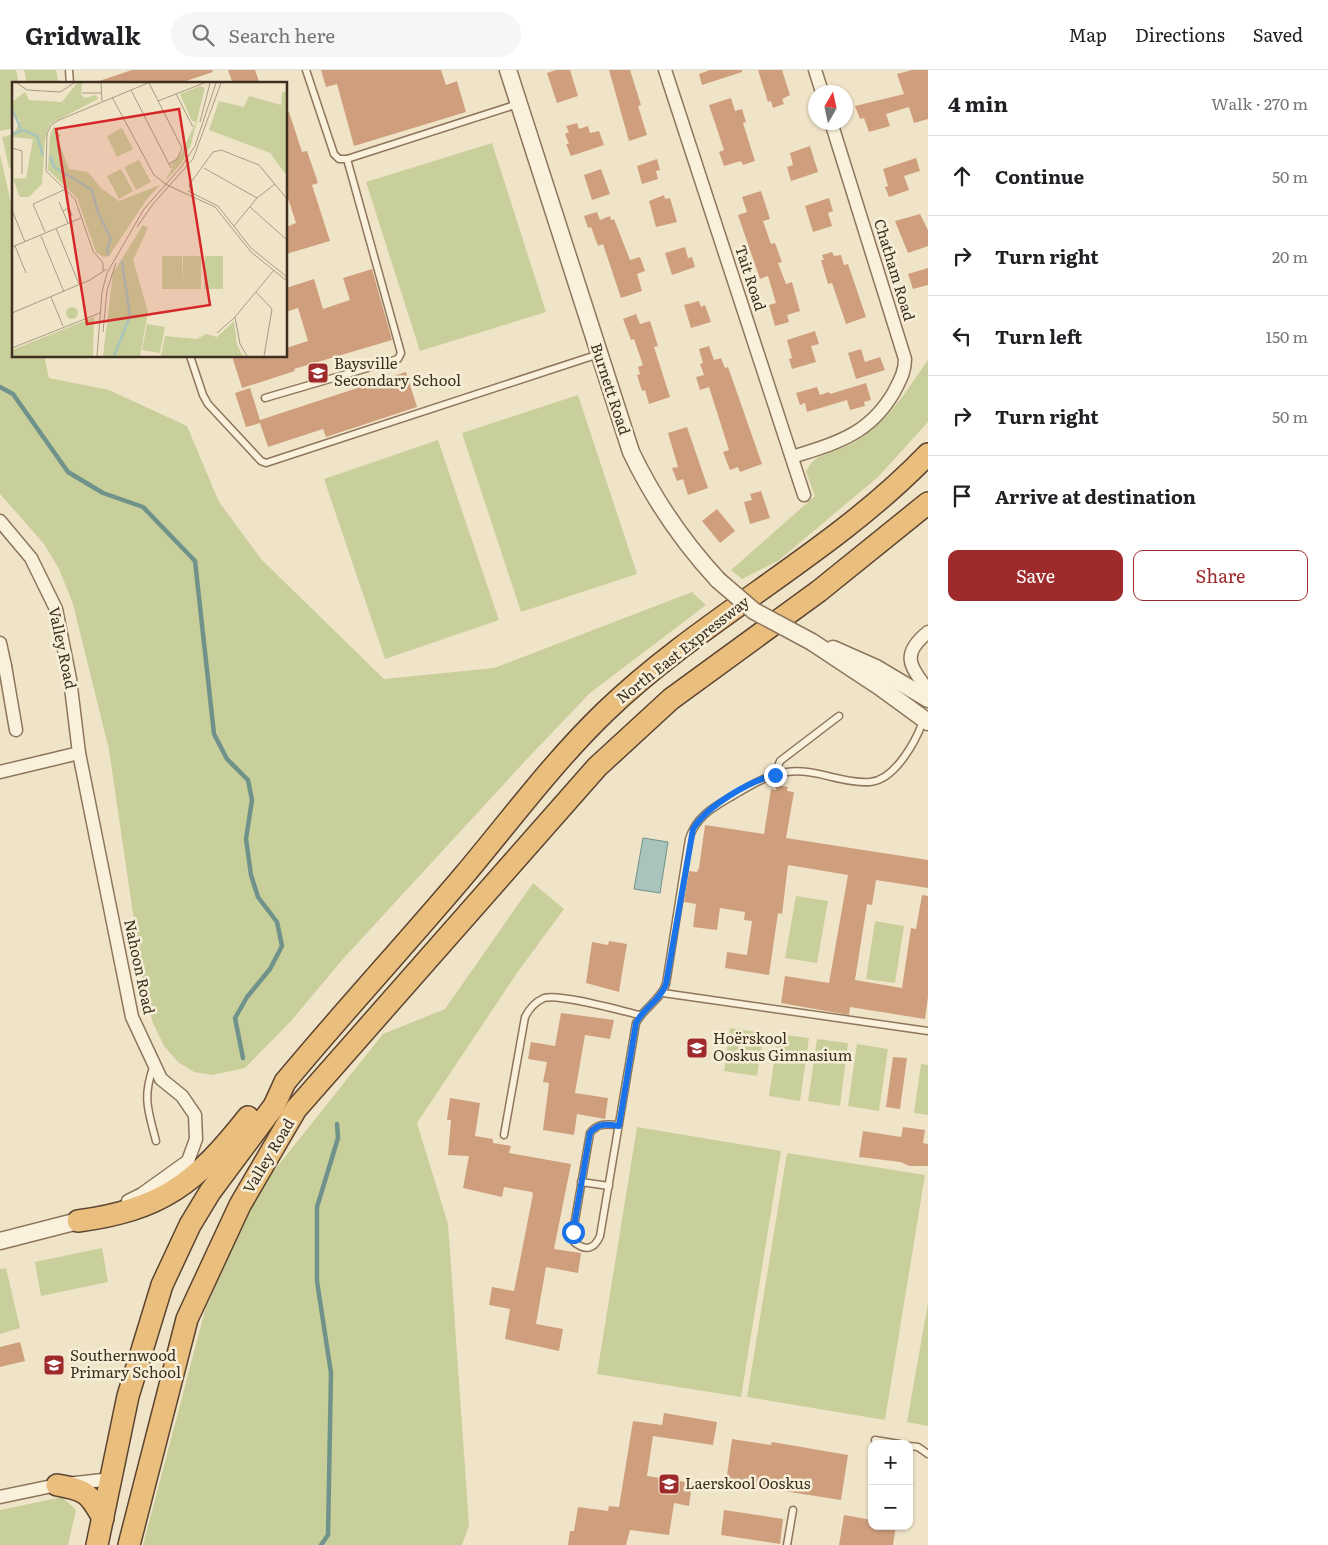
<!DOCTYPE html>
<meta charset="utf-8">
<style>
body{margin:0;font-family:Literata,serif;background:#f6f6f6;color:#202124}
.controls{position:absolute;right:15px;bottom:15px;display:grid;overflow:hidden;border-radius:10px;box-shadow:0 1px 4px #0004}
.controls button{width:45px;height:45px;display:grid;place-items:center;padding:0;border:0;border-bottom:1px solid #e0e0e0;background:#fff;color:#202124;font:25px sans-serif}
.compass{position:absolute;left:808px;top:15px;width:45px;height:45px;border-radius:50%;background:#fff;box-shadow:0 1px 4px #0004;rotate:9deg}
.stop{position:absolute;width:15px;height:15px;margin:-11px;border:4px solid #1a73e8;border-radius:50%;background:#fff}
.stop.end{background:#1a73e8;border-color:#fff;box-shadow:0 1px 5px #0008}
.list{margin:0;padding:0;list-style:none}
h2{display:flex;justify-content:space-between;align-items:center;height:65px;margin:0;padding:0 20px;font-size:21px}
h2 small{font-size:16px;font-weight:400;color:#757577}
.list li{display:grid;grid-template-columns:32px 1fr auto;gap:15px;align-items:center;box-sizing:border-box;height:80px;padding:0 20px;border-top:1px solid #e0e0e0}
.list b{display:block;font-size:19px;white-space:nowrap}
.list em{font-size:16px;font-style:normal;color:#757577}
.actions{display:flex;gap:10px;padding:15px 20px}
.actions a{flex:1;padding:11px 0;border:1px solid #9e2a2b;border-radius:10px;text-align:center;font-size:18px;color:#9e2a2b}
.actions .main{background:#9e2a2b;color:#fff}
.icon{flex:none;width:28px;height:28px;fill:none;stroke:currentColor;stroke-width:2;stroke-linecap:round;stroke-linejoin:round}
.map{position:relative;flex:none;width:928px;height:1475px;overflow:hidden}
header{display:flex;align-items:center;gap:30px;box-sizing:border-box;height:70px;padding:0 25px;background:#fff;border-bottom:1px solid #e0e0e0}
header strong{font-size:24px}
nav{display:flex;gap:28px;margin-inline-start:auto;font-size:18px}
.search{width:350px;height:45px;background:#f6f6f6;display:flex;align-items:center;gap:12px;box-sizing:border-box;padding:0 18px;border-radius:28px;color:#757577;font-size:19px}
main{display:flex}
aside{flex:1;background:#fff}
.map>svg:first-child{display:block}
</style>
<header>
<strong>Gridwalk</strong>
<div class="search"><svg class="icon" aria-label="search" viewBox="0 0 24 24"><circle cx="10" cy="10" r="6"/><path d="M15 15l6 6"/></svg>Search here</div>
<nav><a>Map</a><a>Directions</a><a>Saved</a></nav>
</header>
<main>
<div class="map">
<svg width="928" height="1475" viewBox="0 0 928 1475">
<rect width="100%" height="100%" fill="#f0e4c8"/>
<g fill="#c9cf9b">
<polygon points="0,0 16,0 19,14 14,14 14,58 0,61"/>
<polygon points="24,0 56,0 59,14 27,14"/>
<polygon points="14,64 14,97 9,98 2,67"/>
<polygon points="492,73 546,242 420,281 366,112"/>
<polygon points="0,84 14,147 14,286 44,286 49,308 109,320 187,356 219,432 262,490 384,609 494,598 692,522 706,535 590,623 526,690 343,889 291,951 245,998 212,1005 194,1002 178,992 164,976 153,953 145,926 109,680 73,534 59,499 44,474 0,424"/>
<path d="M 928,290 L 928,352 L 878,407 L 778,491 L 742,509 L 731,500 L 815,426 L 806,402 C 815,381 835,383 853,373 C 887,354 906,321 928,290 Z"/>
<polygon points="578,325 637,504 521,542 462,363"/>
<polygon points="438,370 499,550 385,589 324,409"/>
<polygon points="533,813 564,839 517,903 417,1053 448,1154 469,1455 462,1475 143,1475 205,1240 253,1127 383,964 445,939"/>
<polygon points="796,826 828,831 817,893 785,888"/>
<polygon points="875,851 904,856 895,913 866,909"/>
<polygon points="730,958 764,963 757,1006 724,1001"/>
<polygon points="778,964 809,968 800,1031 769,1026"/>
<polygon points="817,969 848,973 840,1036 808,1031"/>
<polygon points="857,974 888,979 879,1041 848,1036"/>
<polygon points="921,994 928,995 928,1045 914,1043"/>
<polygon points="637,1057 781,1081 741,1327 597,1304"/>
<polygon points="787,1083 925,1105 885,1350 747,1327"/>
<polygon points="102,1178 108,1212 41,1226 35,1192"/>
<polygon points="6,1198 20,1258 0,1264 0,1199"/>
<polygon points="928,1233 928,1356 907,1352"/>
<polygon points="62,1427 76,1440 68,1475 0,1475 0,1440"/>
</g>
<polygon fill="#a9c4bc" stroke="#6f938a" points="643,768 668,772 660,823 634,819"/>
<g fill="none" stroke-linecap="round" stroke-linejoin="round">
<g stroke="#6f938a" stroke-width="4.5">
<polyline points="0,317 13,324 68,402 103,423 143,437 195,491 214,664 227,689 248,710 252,730 246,769 251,805 258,827 277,852 282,876 270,899 247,927 235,948 243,988"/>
<polyline points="321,1475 328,1465 331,1303 317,1211 317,1137 338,1068 337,1054"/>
</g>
</g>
<g fill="#cf9f7d">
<polygon points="132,0 212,0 213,2 177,14 97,14 96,12"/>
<polygon points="228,0 255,0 260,14 233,14"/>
<polygon points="321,0 441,0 446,15 457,11 466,42 354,76 337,14 326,17"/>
<polygon points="556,0 570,0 578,26 557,33 547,3"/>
<polygon points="609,0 630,0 641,35 638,36 647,65 629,71"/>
<polygon points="710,0 742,0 742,2 702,15 699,4"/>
<polygon points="758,0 782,0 790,25 782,29 784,34 773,38 771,31 768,32"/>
<polygon points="912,0 928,0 928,49 914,53 909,37 886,44 890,56 869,62 864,48 860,49 855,36 904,24 897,4"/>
<polygon points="731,28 735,41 742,39 746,52 743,53 755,91 743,95 741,91 724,96 719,82 724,80 709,35"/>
<polygon points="286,42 289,42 302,82 307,81 318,113 312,115 330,171 286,184 286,157 296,153 286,122"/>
<polygon points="577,53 579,59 588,56 590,63 599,61 604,75 571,86 566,74 569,74 565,64 569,62 566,56"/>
<polygon points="810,76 818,102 791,111 787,97 793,95 790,83"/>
<polygon points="916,88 920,101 904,106 909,120 889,127 885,117 888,116 883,99"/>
<polygon points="657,89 660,100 656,101 658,109 642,114 637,96"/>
<polygon points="601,99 610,124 592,130 584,105"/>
<polygon points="761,121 770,149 763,151 771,174 775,173 782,192 778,193 786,214 792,212 800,241 787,245 789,252 775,256 769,235 776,233 768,206 760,209 738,145 747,142 742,127"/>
<polygon points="664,125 665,129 670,128 677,152 656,157 649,131"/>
<polygon points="829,128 833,141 828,143 832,156 813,162 805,136"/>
<polygon points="597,142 600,150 610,146 611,150 614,149 630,190 640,187 645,201 637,204 642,221 621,228 603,174 598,176 591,157 588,158 584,146"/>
<polygon points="920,144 928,160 928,176 908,183 895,151"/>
<polygon points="685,177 688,188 692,187 695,197 672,205 665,183"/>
<polygon points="832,182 834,186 841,185 844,195 848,194 866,247 846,254 832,213 828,214 821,190 824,190 822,185"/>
<polygon points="928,198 928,215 913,219 908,204"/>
<polygon points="372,199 392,270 294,299 295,301 242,318 232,286 286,286 286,278 308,271 298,238 286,242 286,218 314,209 323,239 350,230 343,208"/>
<polygon points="699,231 701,237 705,235 711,252 691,258 684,235"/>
<polygon points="636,244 640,254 650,251 658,276 654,277 670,327 649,334 645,320 642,321 637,305 640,304 638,297 643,295 634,269 631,270 623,249"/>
<polygon points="815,261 819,274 811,276 816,292 792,299 789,289 792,288 787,270"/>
<polygon points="709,276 714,290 721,288 725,298 728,297 762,394 740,402 738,397 730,400 723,382 729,380 709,317 700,320 696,307 704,305 700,294 703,293 699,279"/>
<polygon points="861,279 865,292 880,287 885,300 856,309 848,283"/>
<polygon points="406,302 417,337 326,367 323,359 268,377 260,353 246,357 235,323 250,318 260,350"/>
<polygon points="866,313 871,330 864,332 865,336 850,340 847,330 807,342 805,333 800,335 796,323 817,317 820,325 829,322 830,324"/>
<polygon points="687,357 708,418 688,425 683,409 677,411 672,398 678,397 668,363"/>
<polygon points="761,421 770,448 750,454 744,432 752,430 750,424"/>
<polygon points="717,439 735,461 720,473 702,451"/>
<polygon points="776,715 788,717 787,721 794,722 786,768 928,790 928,818 876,810 872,835 867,834 855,910 902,918 911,858 916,859 922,825 928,826 928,927 925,949 850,937 849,945 781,933 785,906 829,913 848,805 788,795 782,844 778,843 769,905 725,898 727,882 747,885 752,851 744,850 745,842 720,838 717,860 693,857 696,834 684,832 689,801 697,802 699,798 705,755 764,764 771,719 776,720"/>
<polygon points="609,871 627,874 619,922 586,913 592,872 608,875"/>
<polygon points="561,943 614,950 610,969 585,965 575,1023 608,1028 605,1049 577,1044 574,1065 543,1060 549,1013 543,1012 547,992 528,989 531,972 555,976"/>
<polygon points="893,987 907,988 900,1039 886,1037"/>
<polygon points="450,1028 480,1033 475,1066 493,1069 493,1073 511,1076 509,1083 571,1094 554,1179 581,1183 578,1203 546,1197 536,1254 563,1259 559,1281 505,1269 510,1239 489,1235 492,1217 514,1221 533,1124 532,1122 504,1117 502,1127 463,1118 469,1086 448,1085 451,1050 447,1050"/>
<polygon points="903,1057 925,1060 923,1073 928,1074 928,1096 909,1096 901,1092 859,1087 863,1061 901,1067"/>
<polygon points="20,1272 25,1291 0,1297 0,1277"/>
<polygon points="664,1343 717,1352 713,1375 653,1366 647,1406 692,1413 689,1436 674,1433 669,1465 630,1460 626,1475 568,1475 570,1461 574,1461 578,1437 608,1441 609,1436 619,1437 633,1351 662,1355"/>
<polygon points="732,1369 771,1375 772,1372 848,1385 841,1430 726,1412"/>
<polygon points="724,1440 783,1449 780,1474 721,1465"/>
<polygon points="844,1445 872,1450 872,1456 896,1456 893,1475 839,1475"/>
</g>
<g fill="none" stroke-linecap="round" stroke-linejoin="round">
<g stroke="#8d765c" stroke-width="9">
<g id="service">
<polyline points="69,0 70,14"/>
<polyline points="306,0 334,84 339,89 347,89 518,34"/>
<polyline points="190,286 203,325 208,334 261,391 266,393 599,284"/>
<polyline points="265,328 398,289 401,283 347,89"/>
<polyline points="775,705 780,691 839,646"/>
<polyline points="663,923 928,961"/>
<path d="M 154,995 C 142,1027 148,1040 156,1071"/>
<path d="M 619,1055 C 606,1054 598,1053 590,1063 L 573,1162 L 574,1172 C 585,1181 594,1180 600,1166 L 636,953 C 644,937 660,931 666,914 L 689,769 C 696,747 712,738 731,727 C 748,717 766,705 787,702 C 816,698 842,714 870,712 C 895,710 916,671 923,651"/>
<path d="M 504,1065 L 525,947 C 529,939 535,932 544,928 C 559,923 622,941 640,945"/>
<polyline points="581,1112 609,1116"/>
<polyline points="875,1370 899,1374"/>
<polyline points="909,1376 918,1377 928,1384"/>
<polyline points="787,1475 793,1440"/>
</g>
</g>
<g stroke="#8d765c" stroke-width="15">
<g id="minor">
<polyline points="665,0 804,425"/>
<polyline points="815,0 822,22"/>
<path d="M 792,387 C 836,373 869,365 894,322 C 900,310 905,302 905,289 L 831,52"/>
<polyline points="0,451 31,488 56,539 70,609 79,683 132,947 161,1009 182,1026 195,1045 196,1069 188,1091 142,1124 128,1131"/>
<path d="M 928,562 C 901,584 909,595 928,620"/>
<polyline points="0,573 5,596"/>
<polyline points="0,598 5,596 16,660"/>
<polyline points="0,702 79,683"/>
<polyline points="0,1427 57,1415 112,1409"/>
</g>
</g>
<g stroke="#8d765c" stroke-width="19">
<g id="tertiary">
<path d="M 508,0 L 631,382 C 654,430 682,471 718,510"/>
<polyline points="812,572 880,617 928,652"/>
<polyline points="833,579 876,598 928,629"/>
<polyline points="0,1171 78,1151"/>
</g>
</g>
<g stroke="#5b4430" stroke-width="24">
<g id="trunk">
<path d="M 78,1151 C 162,1140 196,1113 248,1047"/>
<path d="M 57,1415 C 86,1420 89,1423 103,1448"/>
<path d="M 97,1475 L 128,1326 L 162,1215 L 190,1155 L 210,1122 L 274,1036 L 285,1012 C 344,941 407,873 466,803 C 512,748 554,691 606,641 C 705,546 832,484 928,384"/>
<polyline points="129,1475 187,1249 240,1135 296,1039 597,697 671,629 819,521 928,433"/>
</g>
</g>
<use href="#service" stroke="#faf1dc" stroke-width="6"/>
<use href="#minor" stroke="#faf1dc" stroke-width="12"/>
<use href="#tertiary" stroke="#faf1dc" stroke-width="16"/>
<use href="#trunk" stroke="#eabe7c" stroke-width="21"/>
<g stroke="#8d765c" stroke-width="19" stroke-linecap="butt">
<polyline id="tertiary-bridge" points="718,510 754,541 812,572"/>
</g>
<use href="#tertiary-bridge" stroke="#faf1dc" stroke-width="16"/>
</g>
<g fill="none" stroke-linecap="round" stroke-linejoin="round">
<path stroke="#1a73e8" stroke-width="6" d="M 573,1162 L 590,1063 C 598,1053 606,1054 619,1056 L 636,953 C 644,937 660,931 666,914 L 693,759 C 707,736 749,711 775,705"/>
</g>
<defs>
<g id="school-square" transform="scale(1.125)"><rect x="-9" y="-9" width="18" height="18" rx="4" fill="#9e2a2b" stroke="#f7eed8"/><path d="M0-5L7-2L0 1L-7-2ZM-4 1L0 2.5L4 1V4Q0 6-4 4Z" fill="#fff"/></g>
</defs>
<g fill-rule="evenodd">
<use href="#school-square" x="318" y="303"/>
<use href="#school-square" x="697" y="978"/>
<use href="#school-square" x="54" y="1295"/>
<use href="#school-square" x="669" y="1414"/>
</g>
<g text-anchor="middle" stroke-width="5" stroke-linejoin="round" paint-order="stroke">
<g font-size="15" fill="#3d2e20" stroke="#f7eed8">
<text transform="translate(894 200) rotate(73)" y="5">Chatham Road</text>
<text transform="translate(750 208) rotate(72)" y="5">Tait Road</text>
<text transform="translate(610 319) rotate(72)" y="5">Burnett Road</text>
<text transform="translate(62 578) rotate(78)" y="5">Valley Road</text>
<text transform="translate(683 580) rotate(-38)" y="5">North East Expressway</text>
<text transform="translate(139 897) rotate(78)" y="5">Nahoon Road</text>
<text transform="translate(269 1086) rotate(-59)" y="5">Valley Road</text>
</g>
<g font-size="15" fill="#3d2e20" stroke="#f7eed8" text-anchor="start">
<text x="334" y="299">Baysville<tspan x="334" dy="17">Secondary School</tspan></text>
<text x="713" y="974">Hoërskool<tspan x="713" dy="17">Ooskus Gimnasium</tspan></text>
<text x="70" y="1291">Southernwood<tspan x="70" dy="17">Primary School</tspan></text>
<text x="685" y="1419">Laerskool Ooskus</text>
</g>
</g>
<g transform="translate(12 12)">
<rect width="275" height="275" fill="#f0e4c8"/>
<path d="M 65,1 L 70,1 L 69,13 L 73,16 L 84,13 L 86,17 L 38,42 L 33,57 L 30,102 L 17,115 L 8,115 L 1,97 L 14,96 L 21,57 L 0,55 L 8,39 L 0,30 L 0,20 L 13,10 L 17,18 L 50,20 ZM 194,1 L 179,63 L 169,82 L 153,99 L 160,86 L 159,82 L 169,72 L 184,40 L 180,39 L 168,12 L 188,4 L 193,6 ZM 275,9 L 275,94 L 258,71 L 197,48 L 207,19 L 232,25 L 237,14 L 269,23 L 270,10 ZM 42,44 L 49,54 L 45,56 L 57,87 L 76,90 L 89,106 L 107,119 L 148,103 L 135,117 L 97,174 L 91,175 L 84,170 L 65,116 L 36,88 L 38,52 ZM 110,46 L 121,67 L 105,75 L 95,54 ZM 127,78 L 139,100 L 124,108 L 112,85 ZM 109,87 L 121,109 L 107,117 L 95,94 ZM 131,143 L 136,146 L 121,178 L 136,230 L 128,274 L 91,274 L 101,191 ZM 150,174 L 170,174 L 170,207 L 150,207 ZM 171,174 L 189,174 L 189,207 L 170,207 ZM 193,174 L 211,174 L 211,207 L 192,207 ZM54 231a6 6 0 1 1 12 0a6 6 0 1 1-12 0ZM 82,235 L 81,274 L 0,274 L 0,268 ZM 222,239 L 225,263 L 231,274 L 149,274 L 153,254 L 185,257 L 194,252 L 205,255 ZM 135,242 L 153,245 L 148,271 L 130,268 Z" fill="#c9cf9b"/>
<path fill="none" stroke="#a9c4bc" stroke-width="2.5" d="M 0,27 L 9,47M 0,52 L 11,48 L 25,54 L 31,73M 38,74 L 42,85 L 80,108 L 86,130 L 99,157 L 95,167 L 97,173M 102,274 L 118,234 L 110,179"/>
<path fill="none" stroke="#a89b85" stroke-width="1" d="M 5,1 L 15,8 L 48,10 L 62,1M 89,1 L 90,19M 137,1 L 170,66 L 165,77 L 157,82M 119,8 L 159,86M 70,11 L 89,11M 164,12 L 181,45M 100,15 L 142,93 L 155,103 L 203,125 L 239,170 L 275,199M 146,19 L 192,1M 188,40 L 198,1M 0,66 L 10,69 L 10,92M 192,86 L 245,116M 176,109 L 206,124 L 239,166 L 275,195M 179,109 L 177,103 L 201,70 L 209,68 L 247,83 L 275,117M 47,120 L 56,141M 238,125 L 275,158M 0,128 L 13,160M 51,129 L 57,126 L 60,134M 222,144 L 245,116 L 263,102M 125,145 L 141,122 L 181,77 L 209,1M 44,146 L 67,202M 33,150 L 21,122 L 54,107M 29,154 L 52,210M 3,164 L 14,191M 0,165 L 69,136M 91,189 L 91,181 L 81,169 L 63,117 L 34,89 L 35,52 L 39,43 L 47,38 L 136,1M 78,198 L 95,187M 244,210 L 260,227 L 252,274M 39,215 L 51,244M 0,231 L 78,198M 223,235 L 228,262 L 235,274M 91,250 L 95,208 L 104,181M 205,251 L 223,235 L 262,188M 0,266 L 88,231M 85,274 L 90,210 L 95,191 L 132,127 L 170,84 L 183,64 L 204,1"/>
<path fill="#d62828" fill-opacity="0.15" stroke="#d62828" stroke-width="2.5" d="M 167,27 L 198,223 L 75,242 L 44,47 Z"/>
<rect width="275" height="275" fill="none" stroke="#3d2e20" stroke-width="2.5"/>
</g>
</svg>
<div class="controls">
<button>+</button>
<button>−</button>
</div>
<svg class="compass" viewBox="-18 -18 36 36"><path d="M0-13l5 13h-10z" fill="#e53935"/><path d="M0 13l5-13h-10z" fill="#757577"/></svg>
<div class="stop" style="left:573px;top:1162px"></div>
<div class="stop end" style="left:775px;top:705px"></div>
</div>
<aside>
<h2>4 min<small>Walk · 270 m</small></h2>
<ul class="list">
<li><svg class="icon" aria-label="ahead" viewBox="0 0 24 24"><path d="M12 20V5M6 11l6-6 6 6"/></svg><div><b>Continue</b></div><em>50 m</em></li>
<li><svg class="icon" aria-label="right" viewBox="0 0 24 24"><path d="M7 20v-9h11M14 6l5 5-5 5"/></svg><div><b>Turn right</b></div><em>20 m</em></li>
<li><svg class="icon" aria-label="left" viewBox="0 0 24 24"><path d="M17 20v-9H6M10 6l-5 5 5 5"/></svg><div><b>Turn left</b></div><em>150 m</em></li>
<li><svg class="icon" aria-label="right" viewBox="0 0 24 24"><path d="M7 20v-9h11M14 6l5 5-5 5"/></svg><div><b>Turn right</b></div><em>50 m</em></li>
<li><svg class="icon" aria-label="arrive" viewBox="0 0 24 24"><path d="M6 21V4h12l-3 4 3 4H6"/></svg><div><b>Arrive at destination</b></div></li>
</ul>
<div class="actions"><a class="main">Save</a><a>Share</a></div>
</aside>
</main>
